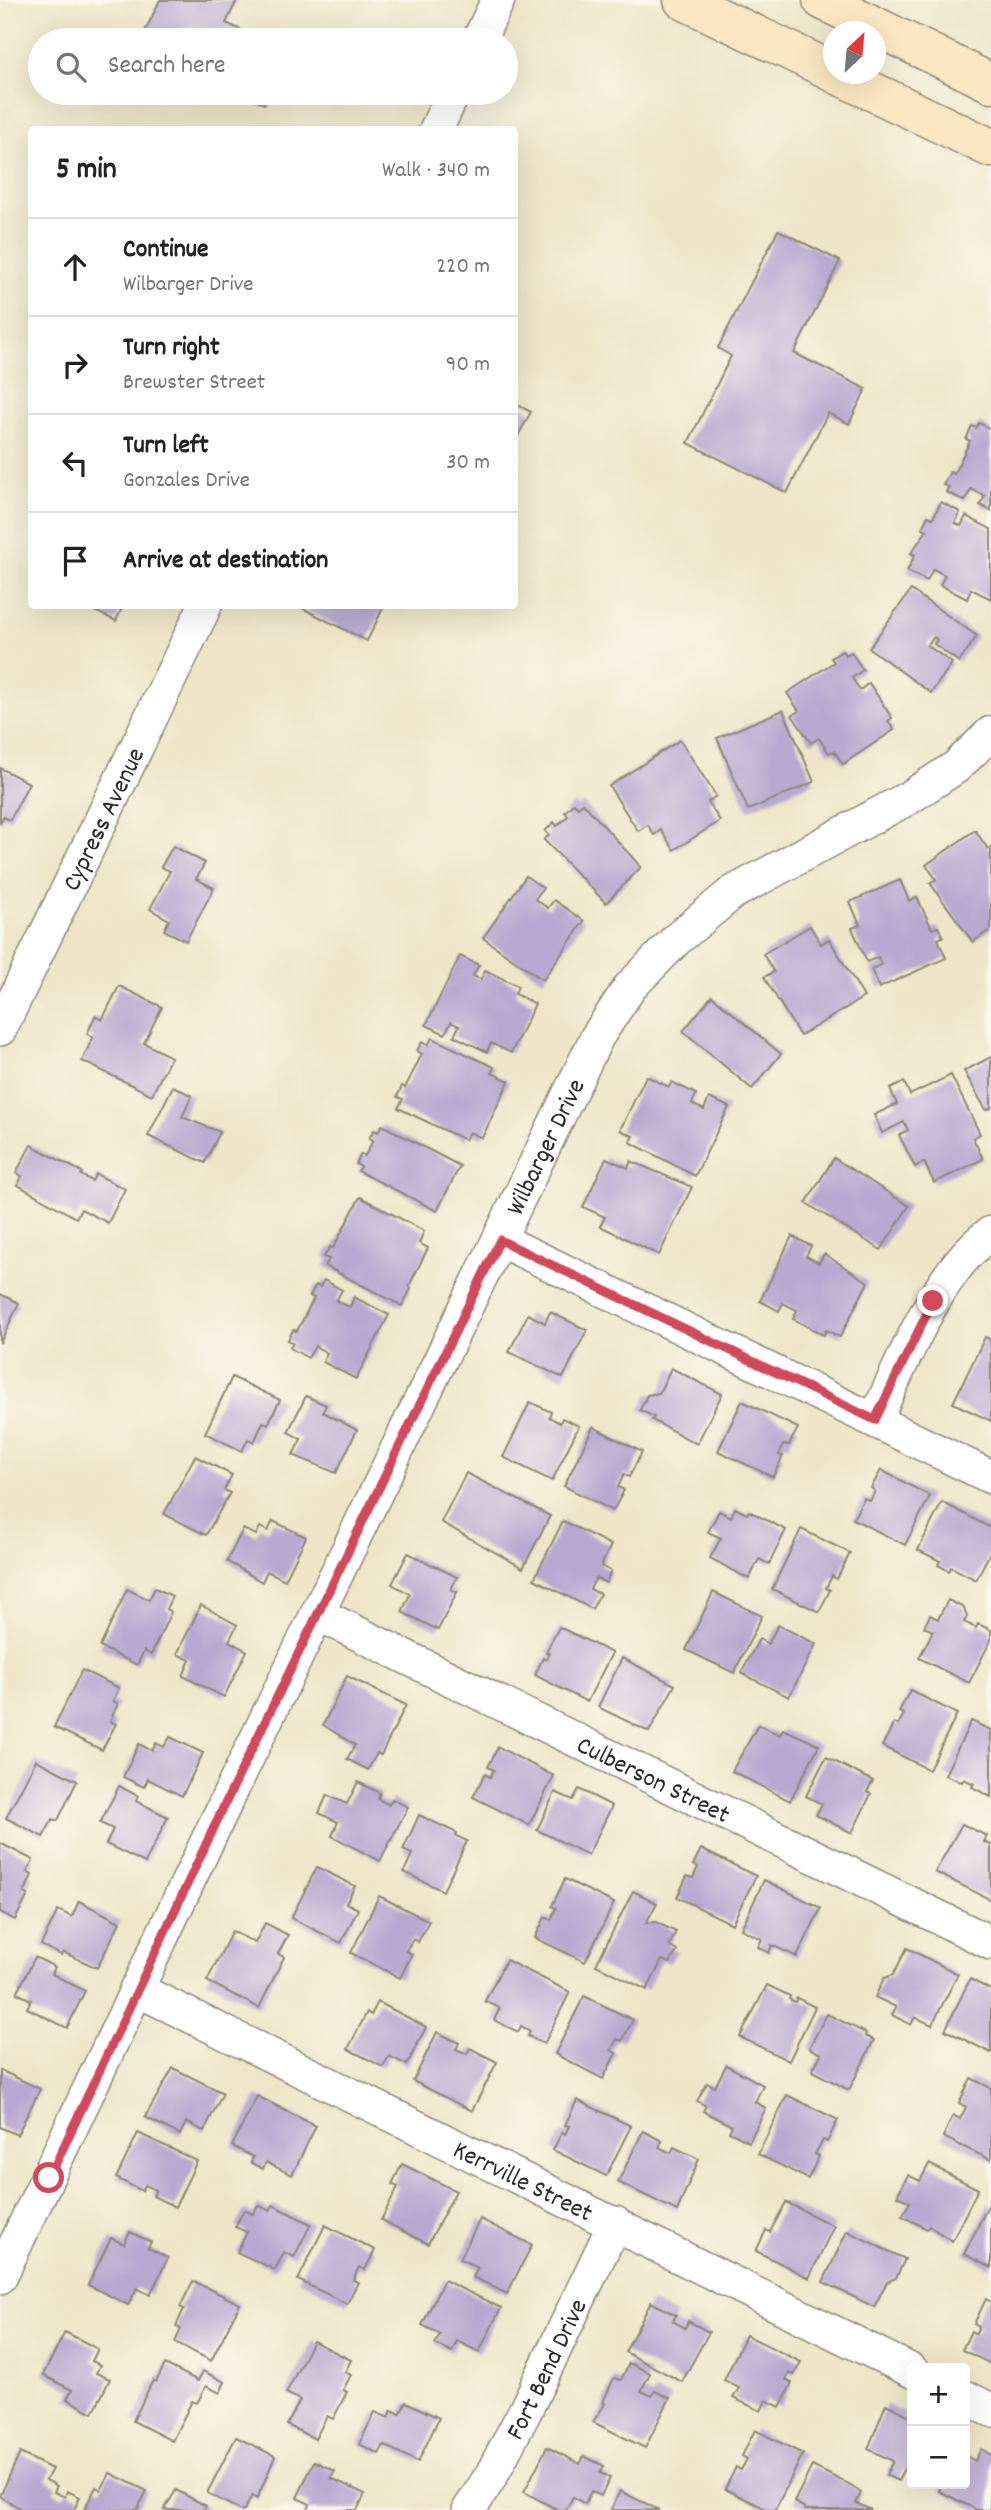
<!DOCTYPE html>
<meta charset="utf-8">
<style>
body{margin:0;font-family:Dekko,sans-serif;background:#f2f2f2;color:#222}
.controls{position:absolute;right:21px;bottom:21px;display:grid;overflow:hidden;border-radius:7px;box-shadow:0 7px 28px #0002}
.controls button{width:63px;height:63px;display:grid;place-items:center;padding:0;border:0;border-bottom:2px solid #e0e0e0;background:#fff;color:#222;font:35px sans-serif}
.compass{position:absolute;left:823px;top:21px;width:63px;height:63px;border-radius:50%;background:#fff;box-shadow:0 7px 28px #0002;rotate:26deg}
.stop{position:absolute;width:21px;height:21px;margin:-16px;border:5px solid #d1495b;border-radius:50%;background:#fff}
.stop.end{background:#d1495b;border-color:#fff;box-shadow:0 2px 7px #0008}
.list{margin:0;padding:0;list-style:none}
h2{display:flex;justify-content:space-between;align-items:center;height:91px;margin:0;padding:0 28px;font-size:30px}
h2 small{font-size:23px;font-weight:400;color:#767676}
.list li{display:grid;grid-template-columns:46px 1fr auto;gap:21px;align-items:center;box-sizing:border-box;height:98px;padding:0 28px;border-top:2px solid #e0e0e0}
.list b{display:block;font-size:26px;white-space:nowrap}
.list p{margin:0;font-size:23px;white-space:nowrap;color:#767676}
.list em{font-size:23px;font-style:normal;color:#767676}
.icon{flex:none;width:38px;height:38px;fill:none;stroke:currentColor;stroke-width:2;stroke-linecap:round;stroke-linejoin:round}
.map{position:relative;flex:none;width:991px;height:2510px;overflow:hidden}
.search{position:absolute;background:#fff;box-shadow:0 7px 28px #0002;left:28px;top:28px;width:490px;height:77px;display:flex;align-items:center;gap:18px;box-sizing:border-box;padding:0 24px;border-radius:38px;color:#767676;font-size:26px}
.panel{position:absolute;background:#fff;box-shadow:0 7px 28px #0002;left:28px;top:126px;width:490px;height:483px;border-radius:7px}
.map>svg:first-child{display:block}
</style>
<div class="map">
<svg width="991" height="2510" viewBox="0 0 991 2510">
<rect width="100%" height="100%" fill="#fbf7ec"/>
<filter id="ink" filterUnits="userSpaceOnUse"><feTurbulence type="fractalNoise" baseFrequency=".0143" numOctaves="2"/><feDisplacementMap in="SourceGraphic" scale="14" xChannelSelector="R" yChannelSelector="G"/><feConvolveMatrix kernelMatrix="1 2 1 2 8 2 1 2 1" color-interpolation-filters="sRGB"/></filter>
<filter id="wash" filterUnits="userSpaceOnUse"><feTurbulence type="fractalNoise" baseFrequency=".00686" numOctaves="4" result="noise"/><feDisplacementMap in="SourceGraphic" scale="28" xChannelSelector="R" yChannelSelector="G"/><feGaussianBlur stdDeviation="1.57" result="paint"/><feColorMatrix in="noise" values="0 0 0 0 0 0 0 0 0 0 0 0 0 0 0 0 0 1.4 0 .05"/><feComposite in="paint" operator="in"/></filter>
<g filter="url(#wash)">
<rect width="100%" height="100%" fill="#efe6c9"/>
<g id="blocks">
<g fill="#b9a9d2">
<polygon points="160,0 237,0 226,23 263,40 141,40"/>
<polygon points="240,93 270,93 264,104"/>
<polygon points="778,230 840,261 794,353 866,389 849,424 828,413 787,493 688,443 731,356 718,348"/>
<polygon points="514,403 531,412 514,443"/>
<polygon points="979,423 991,429 991,511 980,505 985,496 971,489 965,501 946,492 949,487 943,485 950,472 954,474 970,441 966,439 972,426 976,428"/>
<polygon points="941,502 960,512 955,523 961,526 966,516 991,529 991,599 971,589 967,599 940,585 945,575 933,569 927,581 907,571 915,555 911,553 927,530 922,528 928,516 933,518"/>
<polygon points="911,590 977,636 959,662 934,644 937,640 934,637 927,645 952,663 931,693 869,648"/>
<polygon points="84,606 123,606 116,621"/>
<polygon points="303,606 384,606 367,641 302,608"/>
<polygon points="842,651 846,655 851,652 863,670 852,678 860,690 869,683 892,718 888,721 894,730 843,764 834,751 829,753 819,738 811,743 792,715 799,711 787,693 834,662 831,658"/>
<polygon points="783,710 814,782 748,810 717,738"/>
<polygon points="680,740 716,796 708,802 720,821 674,850 661,830 654,835 648,825 638,831 609,786"/>
<polygon points="0,768 29,783 10,820 3,817 0,824"/>
<polygon points="574,803 578,807 583,803 641,867 606,903 544,840 549,835 545,831 554,822 557,826 568,816 565,812"/>
<polygon points="975,830 988,849 991,847 991,929 973,942 930,883 936,879 926,865"/>
<polygon points="173,846 205,863 196,879 214,888 186,941 164,930 169,920 150,909 170,871 161,867"/>
<polygon points="526,876 543,888 535,899 548,908 554,900 584,921 543,980 483,938"/>
<polygon points="900,880 909,901 917,897 932,929 938,927 943,937 938,939 946,958 879,988 871,969 881,965 878,957 867,962 852,928 860,925 850,902"/>
<polygon points="810,926 821,944 829,939 864,997 800,1036 764,977 774,972 763,954"/>
<polygon points="460,956 479,965 473,976 481,979 485,970 518,986 515,994 535,1004 511,1053 491,1043 487,1052 454,1036 459,1026 451,1022 445,1034 426,1025"/>
<polygon points="119,986 162,1007 144,1043 171,1057 152,1095 82,1061 93,1037 87,1034 95,1016 102,1020"/>
<polygon points="712,996 781,1054 752,1089 683,1031"/>
<polygon points="432,1038 494,1067 492,1073 509,1081 482,1138 469,1132 465,1140 398,1108 403,1099 397,1097 402,1086 405,1088 422,1054 417,1051 422,1042 428,1045"/>
<polygon points="991,1057 991,1108 986,1110 964,1071"/>
<polygon points="951,1075 980,1134 973,1138 983,1159 934,1183 924,1162 915,1167 899,1135 908,1130 904,1122 882,1133 874,1115 897,1104 890,1089 904,1082 910,1095"/>
<polygon points="646,1076 669,1087 672,1082 696,1094 692,1104 704,1110 709,1098 729,1107 695,1176 630,1142 633,1136 620,1130"/>
<polygon points="173,1086 192,1096 182,1117 220,1132 205,1163 148,1136"/>
<polygon points="382,1125 460,1166 437,1211 358,1171 361,1167 356,1164 361,1154 365,1156 373,1140 369,1138 374,1130 378,1132"/>
<polygon points="31,1145 82,1172 81,1175 92,1181 96,1174 125,1189 108,1223 81,1209 76,1218 18,1185 22,1176 16,1173"/>
<polygon points="606,1158 628,1168 631,1161 692,1187 659,1255 600,1226 605,1217 583,1207"/>
<polygon points="834,1158 909,1206 881,1250 806,1203"/>
<polygon points="360,1197 424,1231 419,1243 428,1248 409,1286 411,1289 402,1306 325,1266 329,1259 324,1257 330,1247 333,1248"/>
<polygon points="792,1236 811,1246 806,1256 819,1263 824,1254 868,1282 840,1337 826,1330 824,1335 793,1319 797,1310 783,1303 779,1311 760,1301"/>
<polygon points="324,1280 342,1290 336,1301 350,1307 354,1297 389,1315 356,1379 323,1362 327,1353 315,1346 308,1358 290,1348 293,1343 288,1340 293,1330 297,1331 314,1298 310,1296 316,1285 320,1287"/>
<polygon points="0,1294 19,1303 0,1343"/>
<polygon points="550,1312 587,1330 563,1378 509,1352 528,1314 545,1323"/>
<polygon points="985,1337 991,1340 991,1421 953,1403"/>
<polygon points="671,1368 722,1394 697,1444 652,1420 654,1417 640,1410 647,1395 659,1393"/>
<polygon points="232,1377 280,1400 268,1424 263,1422 254,1442 248,1439 242,1451 205,1433"/>
<polygon points="306,1396 326,1405 323,1412 357,1430 336,1473 293,1455 301,1439 288,1432"/>
<polygon points="742,1401 798,1428 789,1445 783,1445 779,1455 783,1456 773,1477 718,1451"/>
<polygon points="530,1402 551,1412 549,1417 560,1423 562,1418 579,1426 552,1481 503,1457"/>
<polygon points="593,1427 642,1452 629,1477 624,1474 618,1487 624,1490 613,1511 564,1486"/>
<polygon points="195,1456 232,1475 224,1490 230,1493 206,1535 164,1514"/>
<polygon points="881,1470 930,1496 905,1545 853,1519 864,1498 870,1501 875,1491 871,1488"/>
<polygon points="466,1473 550,1516 523,1568 441,1522"/>
<polygon points="942,1502 991,1528 991,1551 976,1580 951,1567 949,1571 938,1565 940,1561 918,1550"/>
<polygon points="735,1508 747,1514 749,1511 786,1530 769,1564 759,1559 749,1579 710,1558 721,1538 708,1532 719,1511 731,1517"/>
<polygon points="273,1521 306,1537 285,1580 267,1571 262,1582 227,1561 243,1529 256,1535 260,1527 268,1531"/>
<polygon points="563,1521 611,1545 601,1566 611,1571 606,1583 596,1578 590,1589 600,1594 592,1609 534,1579"/>
<polygon points="801,1529 850,1553 837,1579 832,1576 826,1588 830,1590 819,1612 772,1589"/>
<polygon points="408,1553 457,1577 451,1589 457,1592 438,1630 402,1612 410,1594 392,1584"/>
<polygon points="155,1588 172,1596 166,1609 171,1612 151,1655 144,1651 137,1665 100,1647 127,1589 149,1600"/>
<polygon points="713,1592 762,1616 734,1673 686,1650"/>
<polygon points="948,1600 964,1608 967,1617 964,1622 976,1628 978,1624 991,1630 991,1640 969,1683 919,1658 933,1631 924,1627 930,1615 938,1619"/>
<polygon points="201,1605 237,1625 229,1641 247,1651 224,1697 183,1676 190,1660 177,1654"/>
<polygon points="778,1625 816,1644 789,1697 741,1673 759,1639 768,1644"/>
<polygon points="559,1627 612,1653 587,1702 535,1675 543,1658 546,1660 549,1653 546,1652"/>
<polygon points="622,1658 675,1685 649,1732 598,1707"/>
<polygon points="82,1670 119,1688 113,1701 118,1704 110,1721 116,1724 102,1750 54,1727"/>
<polygon points="347,1676 406,1705 381,1755 377,1753 368,1770 347,1759 355,1745 323,1725"/>
<polygon points="910,1690 957,1714 929,1770 882,1746 894,1723 898,1725 904,1714 899,1712"/>
<polygon points="971,1721 991,1730 991,1797 972,1787 974,1784 964,1779 962,1782 945,1775"/>
<polygon points="758,1725 780,1735 783,1729 819,1745 790,1801 732,1771"/>
<polygon points="170,1737 203,1753 182,1796 148,1779 144,1787 123,1777 139,1744 152,1751 156,1743 164,1747"/>
<polygon points="498,1747 554,1776 529,1825 473,1797 485,1774 490,1777 494,1770 488,1767"/>
<polygon points="826,1757 873,1781 867,1792 871,1794 852,1833 816,1815 822,1804 806,1796"/>
<polygon points="36,1760 77,1781 59,1818 57,1821 53,1819 43,1837 6,1818"/>
<polygon points="358,1782 380,1793 378,1799 389,1805 392,1799 408,1807 380,1861 332,1836 338,1822 319,1813 327,1795 347,1804"/>
<polygon points="119,1786 138,1796 136,1801 168,1817 145,1863 106,1844 113,1829 100,1823"/>
<polygon points="579,1789 612,1806 588,1855 537,1830 555,1792 573,1800"/>
<polygon points="419,1815 457,1833 456,1836 467,1841 443,1891 404,1872 412,1854 403,1850"/>
<polygon points="962,1824 987,1836 984,1842 991,1845 991,1900 935,1872"/>
<polygon points="0,1843 33,1860 27,1872 32,1875 24,1893 28,1895 15,1920 0,1912"/>
<polygon points="701,1849 756,1876 732,1924 677,1897 687,1876 693,1878 698,1867 693,1865"/>
<polygon points="317,1867 355,1886 346,1903 358,1909 341,1943 291,1918"/>
<polygon points="565,1879 614,1903 585,1962 535,1938 545,1917 551,1920 556,1908 552,1906"/>
<polygon points="764,1880 821,1908 797,1957 772,1945 769,1953 758,1947 762,1939 741,1929"/>
<polygon points="633,1891 657,1903 646,1923 656,1922 676,1932 669,1946 677,1951 670,1963 662,1960 647,1990 596,1965"/>
<polygon points="379,1896 429,1921 418,1942 413,1939 406,1951 412,1954 400,1978 351,1953"/>
<polygon points="79,1901 120,1922 97,1968 63,1952 61,1955 41,1945 58,1910 72,1917"/>
<polygon points="265,1923 288,1935 278,1954 284,1957 259,2008 207,1981 232,1931 255,1943"/>
<polygon points="907,1948 958,1974 932,2025 915,2017 911,2025 892,2015 896,2007 875,1997 884,1978 893,1975"/>
<polygon points="35,1957 55,1967 52,1974 85,1991 67,2028 27,2008 31,2000 17,1993"/>
<polygon points="506,1960 570,1992 544,2044 528,2036 530,2031 521,2026 518,2032 494,2020 500,2008 485,2001"/>
<polygon points="970,1979 991,1990 991,2053 945,2030"/>
<polygon points="767,1985 790,1996 789,1999 795,2002 797,1998 815,2007 789,2061 740,2037"/>
<polygon points="584,1996 633,2020 622,2041 617,2039 611,2050 616,2053 603,2079 555,2054"/>
<polygon points="378,2002 426,2027 407,2065 389,2056 383,2067 348,2049 367,2012 371,2015"/>
<polygon points="827,2014 866,2033 865,2036 874,2040 849,2090 812,2071 821,2054 809,2048"/>
<polygon points="437,2032 459,2043 456,2049 467,2054 470,2048 497,2062 472,2111 413,2081"/>
<polygon points="726,2065 763,2085 755,2102 766,2108 749,2142 729,2132 732,2126 703,2111 706,2106 697,2101 707,2083 715,2087"/>
<polygon points="173,2068 223,2093 204,2131 186,2122 180,2135 145,2117"/>
<polygon points="0,2070 40,2089 17,2135 0,2127"/>
<polygon points="971,2078 991,2088 991,2160 943,2137 953,2115 960,2119 966,2107 959,2103"/>
<polygon points="787,2095 838,2120 827,2142 823,2140 815,2154 819,2156 808,2179 758,2154"/>
<polygon points="257,2096 316,2126 292,2175 266,2162 263,2169 251,2163 253,2157 232,2146"/>
<polygon points="577,2100 631,2126 606,2176 553,2150 562,2132 565,2134 569,2126 565,2125"/>
<polygon points="643,2131 662,2141 659,2147 671,2153 674,2147 699,2159 677,2211 618,2182"/>
<polygon points="138,2133 197,2161 175,2207 153,2196 156,2190 145,2185 142,2191 116,2178"/>
<polygon points="402,2164 456,2191 428,2244 381,2220 398,2187 392,2184"/>
<polygon points="929,2164 978,2189 952,2241 929,2226 927,2229 902,2216 910,2202 897,2196 908,2175 920,2181"/>
<polygon points="991,2200 991,2268 964,2254"/>
<polygon points="786,2202 834,2226 809,2278 756,2251 766,2230 770,2232"/>
<polygon points="258,2205 270,2211 273,2205 311,2224 294,2257 284,2252 275,2270 237,2252 247,2232 235,2227 244,2210 253,2214"/>
<polygon points="480,2219 532,2245 507,2294 473,2277 478,2268 460,2259"/>
<polygon points="325,2225 375,2250 365,2270 359,2267 353,2280 358,2282 347,2304 298,2280"/>
<polygon points="847,2231 905,2259 896,2278 887,2282 874,2307 823,2282"/>
<polygon points="130,2232 151,2242 148,2248 168,2258 150,2295 137,2288 128,2305 88,2285 111,2238 124,2244"/>
<polygon points="444,2280 501,2308 479,2352 457,2341 452,2352 435,2344 440,2334 422,2325"/>
<polygon points="193,2281 240,2304 211,2361 175,2342 181,2329 176,2326 184,2309 180,2307"/>
<polygon points="986,2299 991,2302 991,2364 962,2350 971,2331 976,2334 979,2327 974,2324"/>
<polygon points="651,2302 676,2315 673,2321 685,2328 688,2321 709,2332 682,2382 625,2352"/>
<polygon points="65,2332 98,2349 92,2361 100,2365 96,2373 110,2379 93,2413 67,2399 72,2390 43,2375"/>
<polygon points="746,2335 801,2362 794,2375 789,2373 786,2380 792,2383 780,2407 766,2400 761,2411 733,2398 739,2388 724,2380"/>
<polygon points="313,2341 351,2360 345,2372 351,2375 343,2390 347,2392 333,2419 327,2416 315,2439 287,2425 300,2400 286,2393"/>
<polygon points="629,2363 650,2373 641,2391 652,2396 655,2391 670,2398 645,2448 593,2422 605,2404 603,2402 614,2378 621,2380"/>
<polygon points="165,2364 198,2381 203,2371 225,2382 220,2393 206,2386 197,2403 192,2401 172,2441 133,2421 153,2380 156,2382"/>
<polygon points="406,2402 439,2418 418,2462 384,2445 379,2454 359,2444 375,2412 389,2418 392,2410 400,2414"/>
<polygon points="886,2404 912,2417 912,2473 904,2469 898,2481 886,2475 893,2461 868,2449"/>
<polygon points="755,2430 803,2454 775,2510 768,2510 725,2489 736,2467 741,2470 747,2459 742,2456"/>
<polygon points="236,2437 275,2456 257,2499 252,2496 244,2510 240,2510 207,2493"/>
<polygon points="547,2447 580,2464 584,2456 604,2466 600,2473 610,2478 601,2496 591,2491 585,2504 573,2497 566,2510 558,2510 524,2492"/>
<polygon points="981,2449 991,2455 990,2510 977,2510 939,2491 942,2484 965,2484 965,2455 975,2461"/>
<polygon points="20,2453 52,2469 46,2480 57,2486 54,2492 65,2497 67,2491 80,2497 74,2510 23,2510 0,2496"/>
<polygon points="314,2461 335,2471 331,2478 365,2494 357,2510 308,2510 310,2504 297,2498"/>
<polygon points="812,2466 851,2485 861,2493 856,2503 871,2510 804,2510 805,2508 794,2502"/>
<polygon points="110,2473 147,2491 137,2510 84,2510 96,2487 101,2490"/>
<polygon points="176,2490 206,2506 204,2510 164,2510"/>
<polygon points="620,2491 659,2510 611,2510"/>
</g>
</g>
</g>
<g filter="url(#ink)">
<use href="#blocks" fill-opacity="0" stroke="#8d887a" stroke-width="2"/>
<g fill="none" stroke-linecap="round" stroke-linejoin="round">
<g stroke="#8d887a" stroke-width="36">
<g id="minor">
<polyline points="479,40 498,0"/>
<polyline points="436,130 453,93"/>
<path id="s1" d="M 0,1029 L 205,606"/>
<polyline points="500,1240 991,1477"/>
<path d="M 875,1420 C 903,1362 938,1269 991,1233"/>
<path id="s2" d="M 318,1614 L 991,1943"/>
<path id="s3" d="M 136,1989 L 912,2371"/>
<path id="s4" d="M 0,2277 L 224,1806 L 597,1037 L 630,987 L 677,939 L 732,893 L 910,797 L 956,767 L 991,733"/>
<polyline points="965,2397 991,2410"/>
<path id="s5" d="M 469,2510 L 491,2476 L 525,2411 L 615,2223"/>
</g>
</g>
<g stroke="#8d887a" stroke-width="41">
<g id="secondary">
<polyline points="683,0 834,72"/>
<polyline points="822,0 991,83"/>
<polyline points="836,74 991,148"/>
</g>
</g>
<use href="#minor" stroke="#fff" stroke-width="33"/>
<use href="#secondary" stroke="#fbe7c3" stroke-width="38"/>
</g>
</g>
<g fill="none" stroke-linecap="round" stroke-linejoin="round" filter="url(#ink)">
<polyline stroke="#d1495b" stroke-width="9" points="49,2178 224,1806 500,1240 875,1420 933,1301"/>
</g>
<g text-anchor="middle" stroke-width="5" stroke-linejoin="round" paint-order="stroke">
<g font-size="26" fill="#2b2b2b" stroke="#fbf7ec">
<text dy="9" stroke="none"><textPath href="#s1" startOffset="234">Cypress Avenue</textPath></text>
<text dy="9" stroke="none"><textPath href="#s4" startOffset="1255">Wilbarger Drive</textPath></text>
<text dy="9" stroke="none"><textPath href="#s2" startOffset="374">Culberson Street</textPath></text>
<text dy="9" stroke="none"><textPath href="#s3" startOffset="432">Kerrville Street</textPath></text>
<text dy="9" stroke="none"><textPath href="#s5" startOffset="161">Fort Bend Drive</textPath></text>
</g>
</g>
</svg>
<div class="controls">
<button>+</button>
<button>−</button>
</div>
<svg class="compass" viewBox="-18 -18 36 36"><path d="M0-13l5 13h-10z" fill="#e53935"/><path d="M0 13l5-13h-10z" fill="#767676"/></svg>
<div class="stop" style="left:49px;top:2178px"></div>
<div class="stop end" style="left:933px;top:1301px"></div>
<div class="search"><svg class="icon" aria-label="search" viewBox="0 0 24 24"><circle cx="10" cy="10" r="6"/><path d="M15 15l6 6"/></svg>Search here</div>
<section class="panel">
<h2>5 min<small>Walk · 340 m</small></h2>
<ul class="list">
<li><svg class="icon" aria-label="ahead" viewBox="0 0 24 24"><path d="M12 20V5M6 11l6-6 6 6"/></svg><div><b>Continue</b><p>Wilbarger Drive</p></div><em>220 m</em></li>
<li><svg class="icon" aria-label="right" viewBox="0 0 24 24"><path d="M7 20v-9h11M14 6l5 5-5 5"/></svg><div><b>Turn right</b><p>Brewster Street</p></div><em>90 m</em></li>
<li><svg class="icon" aria-label="left" viewBox="0 0 24 24"><path d="M17 20v-9H6M10 6l-5 5 5 5"/></svg><div><b>Turn left</b><p>Gonzales Drive</p></div><em>30 m</em></li>
<li><svg class="icon" aria-label="arrive" viewBox="0 0 24 24"><path d="M6 21V4h12l-3 4 3 4H6"/></svg><div><b>Arrive at destination</b></div></li>
</ul>
</section>
</div>
